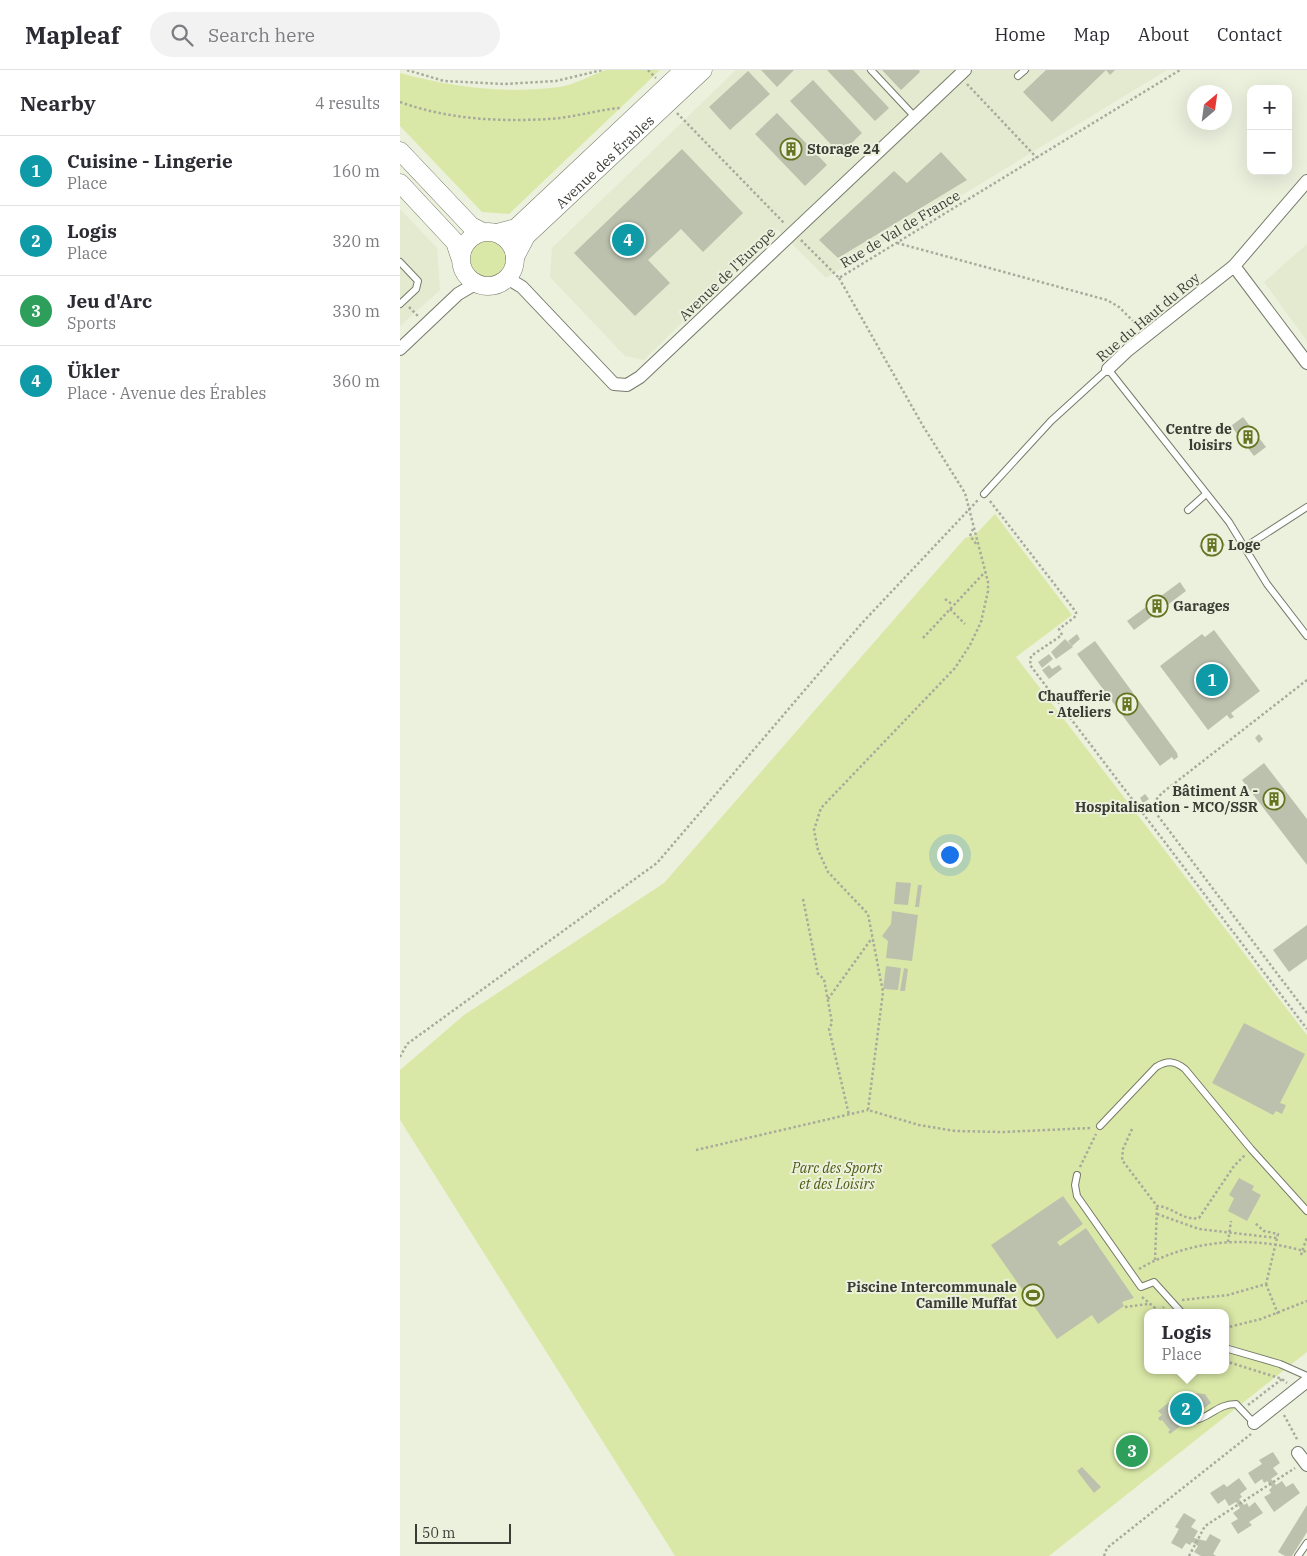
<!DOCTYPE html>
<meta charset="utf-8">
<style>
body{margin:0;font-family:"IBM Plex Serif",serif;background:#f2f2f3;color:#2b2b33}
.controls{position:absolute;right:15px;top:15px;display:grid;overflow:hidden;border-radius:10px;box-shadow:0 5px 20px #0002}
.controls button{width:45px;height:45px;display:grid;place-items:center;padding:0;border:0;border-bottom:1px solid #e1e1e2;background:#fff;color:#2b2b33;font:25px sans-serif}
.compass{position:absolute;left:787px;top:15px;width:45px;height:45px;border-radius:50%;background:#fff;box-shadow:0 5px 20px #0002;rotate:29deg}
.scale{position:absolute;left:15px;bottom:12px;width:96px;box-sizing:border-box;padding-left:5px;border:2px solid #3b3d35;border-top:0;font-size:14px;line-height:18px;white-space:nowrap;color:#3b3d35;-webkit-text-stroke:4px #ecf1de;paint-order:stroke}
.you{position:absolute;left:549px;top:784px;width:18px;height:18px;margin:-12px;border:4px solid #fff;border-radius:50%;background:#1a73e8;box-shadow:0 0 0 8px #1a73e833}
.badge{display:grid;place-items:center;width:32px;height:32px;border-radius:50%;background:#0b8043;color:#fff;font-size:16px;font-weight:700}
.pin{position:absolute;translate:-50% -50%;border:2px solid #fff;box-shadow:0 1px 5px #0006}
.popup{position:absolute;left:744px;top:1239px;width:85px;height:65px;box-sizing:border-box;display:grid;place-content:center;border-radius:10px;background:#fff;filter:drop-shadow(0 1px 4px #0005);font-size:16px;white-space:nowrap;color:#7c7c81}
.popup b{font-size:19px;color:#2b2b33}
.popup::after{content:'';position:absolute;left:50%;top:100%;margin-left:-10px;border:10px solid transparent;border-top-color:#fff}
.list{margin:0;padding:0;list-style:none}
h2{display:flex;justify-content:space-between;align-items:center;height:65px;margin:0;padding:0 20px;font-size:21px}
h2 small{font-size:16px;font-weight:400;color:#7c7c81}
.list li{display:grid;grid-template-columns:32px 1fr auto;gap:15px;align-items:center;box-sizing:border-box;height:70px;padding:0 20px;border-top:1px solid #e1e1e2}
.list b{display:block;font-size:19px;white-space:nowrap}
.list p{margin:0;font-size:16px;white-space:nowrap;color:#7c7c81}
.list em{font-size:16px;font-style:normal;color:#7c7c81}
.icon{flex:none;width:28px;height:28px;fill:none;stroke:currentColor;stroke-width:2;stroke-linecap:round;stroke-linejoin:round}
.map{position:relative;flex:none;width:907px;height:1486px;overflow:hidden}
header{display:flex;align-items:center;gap:30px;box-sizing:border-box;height:70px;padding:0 25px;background:#fff;border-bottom:1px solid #e1e1e2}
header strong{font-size:24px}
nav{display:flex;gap:28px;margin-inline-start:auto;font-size:18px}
.search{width:350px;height:45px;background:#f2f2f3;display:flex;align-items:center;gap:12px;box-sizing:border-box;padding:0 18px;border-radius:28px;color:#7c7c81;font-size:19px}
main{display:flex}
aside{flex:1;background:#fff}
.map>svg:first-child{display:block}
</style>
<header>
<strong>Mapleaf</strong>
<div class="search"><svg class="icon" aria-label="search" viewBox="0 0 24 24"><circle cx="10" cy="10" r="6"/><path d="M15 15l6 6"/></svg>Search here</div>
<nav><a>Home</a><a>Map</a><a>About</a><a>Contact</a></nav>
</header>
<main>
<aside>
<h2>Nearby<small>4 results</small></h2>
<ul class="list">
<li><span class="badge" style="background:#0f9aa8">1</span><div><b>Cuisine - Lingerie</b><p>Place</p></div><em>160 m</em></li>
<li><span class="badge" style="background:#0f9aa8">2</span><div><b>Logis</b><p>Place</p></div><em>320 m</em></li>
<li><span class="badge" style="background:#2e9e5b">3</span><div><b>Jeu d'Arc</b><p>Sports</p></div><em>330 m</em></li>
<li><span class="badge" style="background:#0f9aa8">4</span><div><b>Ükler</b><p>Place · Avenue des Érables</p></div><em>360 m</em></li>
</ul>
</aside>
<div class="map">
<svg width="907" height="1486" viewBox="0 0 907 1486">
<rect width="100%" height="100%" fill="#ecf1de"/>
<g fill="#e3eacf">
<polygon points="336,0 767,0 426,208 377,159 244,290 225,286 150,207 152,178"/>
<polygon points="0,139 37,178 40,220 0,256"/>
<polygon points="907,174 907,271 864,212"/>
</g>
<g fill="#d9e8a7" fill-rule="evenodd">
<path d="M 206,0 L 260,0 L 109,144 L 82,142 L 0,56 L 0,3 C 51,17 106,24 159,17 C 174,15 191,5 206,0 Z"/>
<circle cx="87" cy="189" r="19"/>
<path d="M 595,444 L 672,545 L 616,587 L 907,965 L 907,1282 L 649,1486 L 275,1486 L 0,1050 L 0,1000 L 64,945 L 264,813 L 565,468 L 575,465 ZM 747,1243 L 825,1243 L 825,1300 L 747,1300 Z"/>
</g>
<g fill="#bcc1ae">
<polygon points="361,0 394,0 377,17"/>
<polygon points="427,0 453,0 489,38 475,51"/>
<polygon points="482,0 519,0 520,2 501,20"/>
<polygon points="646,0 715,0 710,5 706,0 652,52 623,22"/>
<polygon points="348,1 370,24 330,60 309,37"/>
<polygon points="413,10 462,63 440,84 390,31"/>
<polygon points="377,43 427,95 405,116 355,64"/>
<polygon points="282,79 343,143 303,182 281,159 248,190 270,213 235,246 174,183"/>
<polygon points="541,82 567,110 438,188 419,170 494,101 507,113"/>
<polygon points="843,347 866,377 854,386 831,356"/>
<polygon points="817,463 825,475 807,487 799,476"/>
<polygon points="780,512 786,521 734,560 727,551"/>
<polygon points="814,560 860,621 831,643 834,647 830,649 827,645 808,660 760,596 802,564 805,567"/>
<polygon points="677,564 680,569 672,576 668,571"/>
<polygon points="665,569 673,577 656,589 651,582"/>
<polygon points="695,571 777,683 778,687 774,690 772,687 760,696 677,584"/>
<polygon points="649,584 653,589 642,598 638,592"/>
<polygon points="649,595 652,599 659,595 662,599 649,609 642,600"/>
<polygon points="859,664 863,669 859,673 855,668"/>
<polygon points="864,693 907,749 907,795 842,710"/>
<polygon points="745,724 749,729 743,733 740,728"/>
<polygon points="496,812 511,813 508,835 494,834"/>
<polygon points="518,815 522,815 519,837 515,837"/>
<polygon points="492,841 518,845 512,891 486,888 488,871 482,866 491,854"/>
<polygon points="907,855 907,889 889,902 873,880"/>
<polygon points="486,896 501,898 498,920 483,919"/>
<polygon points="504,898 508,899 505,921 500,921"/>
<polygon points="844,953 905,984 880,1033 886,1035 882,1044 876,1041 873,1045 812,1013"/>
<polygon points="839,1108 854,1116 852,1120 861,1125 847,1151 828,1141 834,1128 829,1125"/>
<polygon points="663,1126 683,1154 657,1172 660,1176 686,1158 734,1228 722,1232 724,1236 698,1254 692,1245 657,1269 591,1175"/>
<polygon points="782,1322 805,1324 811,1333 770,1364 768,1362 770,1360 762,1350 760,1351 758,1348 762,1345 758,1341"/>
<polygon points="873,1382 880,1393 873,1398 878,1404 871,1409 876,1415 882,1411 886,1417 893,1413 900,1423 874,1442 864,1427 871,1423 869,1420 872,1417 867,1411 864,1413 862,1409 855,1414 848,1403 862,1394 859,1390"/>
<polygon points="682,1397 701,1417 694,1423 677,1401"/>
<polygon points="839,1408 847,1419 840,1424 842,1427 839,1429 844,1435 847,1433 849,1437 855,1432 863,1443 849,1452 852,1455 838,1464 831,1453 838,1449 833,1443 840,1438 836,1432 829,1436 825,1429 818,1434 810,1423 824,1414 827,1417"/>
<polygon points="907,1435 907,1462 892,1486 885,1486 878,1482"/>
<polygon points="784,1443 796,1450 791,1457 798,1461 794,1468 806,1471 810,1464 821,1470 813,1484 816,1486 801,1486 794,1482 798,1476 792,1472 790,1475 786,1473 782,1479 771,1473 779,1459 775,1457"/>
</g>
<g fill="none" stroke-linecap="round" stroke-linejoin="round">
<g stroke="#767b6a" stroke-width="8">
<g id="lane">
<polyline points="471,0 515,47"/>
<polyline points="618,6 625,0"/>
<polyline points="0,192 18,211 16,219 0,234"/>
<polyline points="584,424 651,351 708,299 829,452 867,514 907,566"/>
<polyline points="788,440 806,424"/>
<polyline points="845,477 907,437"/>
<path d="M 700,1056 L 756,997 C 768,990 775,991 785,999 L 851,1079 L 907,1141"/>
<polyline points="677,1105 675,1115 677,1126 741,1217 754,1212 782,1243"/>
<polyline points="825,1278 880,1294 907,1306"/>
<path d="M 791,1351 C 810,1349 816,1334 836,1334 L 854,1353"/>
<polyline points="898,1486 907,1473"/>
</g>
</g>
<g stroke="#767b6a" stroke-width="14">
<g id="street">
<polyline points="834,196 907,293"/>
<polyline points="107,208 122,217 214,314 227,315 240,307 565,0"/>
<polyline points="0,279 58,224 75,214"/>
<polyline points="708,299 728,280 834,196 907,111"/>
<polyline points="854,1353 907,1311"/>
<polyline points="898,1383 907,1395"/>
</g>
</g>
<g stroke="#767b6a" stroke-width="19">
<g id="secondary">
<polyline points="0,81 71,156 83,162"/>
<polyline points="0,113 55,172 60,187"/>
<circle cx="88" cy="189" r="27"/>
<polyline points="97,163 116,158 284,0"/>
<path id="s1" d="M 115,187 L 126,166 L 303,0"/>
</g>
</g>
<g stroke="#a7ab9c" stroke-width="2.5" stroke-dasharray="2.5 2.5" stroke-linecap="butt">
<polyline points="7,0 44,11 104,14 156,11 202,0"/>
<polyline points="248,0 256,8"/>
<polyline points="567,14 637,88"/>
<path d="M 0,32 C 47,49 98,52 148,49 C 172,48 196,40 220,38"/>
<polyline points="277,43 385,154"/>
<polyline points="401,170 439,208 780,0"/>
<polyline points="497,173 707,230 719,237 738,256"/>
<polyline points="439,208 523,356 565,423 588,512 588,521 581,552 570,575 555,598 421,738 414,760 418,780 428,802 468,844 483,922 468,1040 519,1055 555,1061 603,1062 691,1058"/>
<polyline points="9,237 18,246"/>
<polyline points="590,431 676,542 676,546 659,559 662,565 631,586 630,595 907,959"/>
<polyline points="573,459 570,466 577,475"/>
<polyline points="545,529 553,535"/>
<polyline points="550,539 565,554"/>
<polyline points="523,568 585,502"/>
<polyline points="907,610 762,723 755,731 755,742 907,943"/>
<polyline points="403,829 418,904 424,909 432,953 429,959 449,1045"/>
<polyline points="428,929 472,868"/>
<polyline points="0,987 7,974 257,793 462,553 578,430"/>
<path d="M 732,1059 L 723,1079 L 722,1090 L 757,1136 C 773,1137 783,1151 799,1148 L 834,1096 L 845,1085"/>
<polyline points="296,1080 468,1040"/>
<polyline points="680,1097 696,1064"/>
<polyline points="757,1144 799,1159 877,1168"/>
<polyline points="828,1172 831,1151"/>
<polyline points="901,1185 907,1167"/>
<polyline points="755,1190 757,1136"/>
<path d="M 739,1199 C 790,1169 851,1165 907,1182"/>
<polyline points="866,1214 878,1244"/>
<polyline points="742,1227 761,1243"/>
<polyline points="782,1230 828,1225 866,1214 878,1164 864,1161 855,1153"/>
<polyline points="725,1237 748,1234"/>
<polyline points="759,1241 764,1237"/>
<polyline points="825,1258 861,1249 907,1231"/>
<polyline points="825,1291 882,1309 887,1313"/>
<polyline points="848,1335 882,1309"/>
<polyline points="884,1345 898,1371"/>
<polyline points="704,1486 707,1478 851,1364"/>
<polyline points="789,1486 805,1456 895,1398"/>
</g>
<use href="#lane" stroke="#fff" stroke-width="6"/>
<use href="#street" stroke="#fff" stroke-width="12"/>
<use href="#secondary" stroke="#fff" stroke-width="18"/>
</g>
<defs>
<g id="building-ring" transform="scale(1.125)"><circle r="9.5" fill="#ecf1de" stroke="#667421" stroke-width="1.5"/><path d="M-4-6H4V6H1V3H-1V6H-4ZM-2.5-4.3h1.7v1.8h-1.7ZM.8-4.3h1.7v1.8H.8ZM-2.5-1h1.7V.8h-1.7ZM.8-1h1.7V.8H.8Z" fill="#667421"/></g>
<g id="stadium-ring" transform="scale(1.125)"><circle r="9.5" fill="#ecf1de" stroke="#667421" stroke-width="1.5"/><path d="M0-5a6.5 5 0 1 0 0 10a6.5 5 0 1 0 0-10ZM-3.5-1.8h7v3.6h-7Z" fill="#667421"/></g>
</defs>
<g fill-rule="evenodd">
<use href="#building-ring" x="391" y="79"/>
<use href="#building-ring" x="848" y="367"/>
<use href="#building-ring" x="812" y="475"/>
<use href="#building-ring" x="757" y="536"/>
<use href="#building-ring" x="727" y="634"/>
<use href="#building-ring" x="874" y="729"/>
<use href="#stadium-ring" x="633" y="1225"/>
</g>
<g text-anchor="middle" stroke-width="4" stroke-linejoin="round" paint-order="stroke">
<g font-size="14" font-weight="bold" fill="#3b3d35" stroke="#ecf1de" text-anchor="end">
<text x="407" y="84" text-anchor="start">Storage 24</text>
<text x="832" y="364">Centre de<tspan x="832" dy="16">loisirs</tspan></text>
<text x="828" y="480" text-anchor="start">Loge</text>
<text x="773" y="541" text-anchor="start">Garages</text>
<text x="711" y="631">Chaufferie<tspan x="711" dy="16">- Ateliers</tspan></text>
<text x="858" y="726">Bâtiment A -<tspan x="858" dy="16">Hospitalisation - MCO/SSR</tspan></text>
<text x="617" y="1222">Piscine Intercommunale<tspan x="617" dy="16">Camille Muffat</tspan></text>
</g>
<g font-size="14" fill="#3b3d35" stroke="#ecf1de">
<text dy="5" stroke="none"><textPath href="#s1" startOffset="132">Avenue des Érables</textPath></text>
<text transform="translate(500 159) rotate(-31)" y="5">Rue de Val de France</text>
<text transform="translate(327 204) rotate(-44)" y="5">Avenue de l'Europe</text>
<text transform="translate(748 247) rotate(-40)" y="5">Rue du Haut du Roy</text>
</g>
<g font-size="14" font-style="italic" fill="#4f5b13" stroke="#ecf1de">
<text x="437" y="1103">Parc des Sports<tspan x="437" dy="16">et des Loisirs</tspan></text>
</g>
</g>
</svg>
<div class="controls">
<button>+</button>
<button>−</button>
</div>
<svg class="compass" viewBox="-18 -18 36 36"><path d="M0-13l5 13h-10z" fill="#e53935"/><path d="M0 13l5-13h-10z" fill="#7c7c81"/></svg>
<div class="scale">50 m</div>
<div class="you"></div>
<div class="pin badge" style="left:812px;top:610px;background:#0f9aa8">1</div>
<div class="pin badge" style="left:786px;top:1339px;background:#0f9aa8">2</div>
<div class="popup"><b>Logis</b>Place</div>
<div class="pin badge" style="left:732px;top:1381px;background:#2e9e5b">3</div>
<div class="pin badge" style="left:228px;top:170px;background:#0f9aa8">4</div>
</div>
</main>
